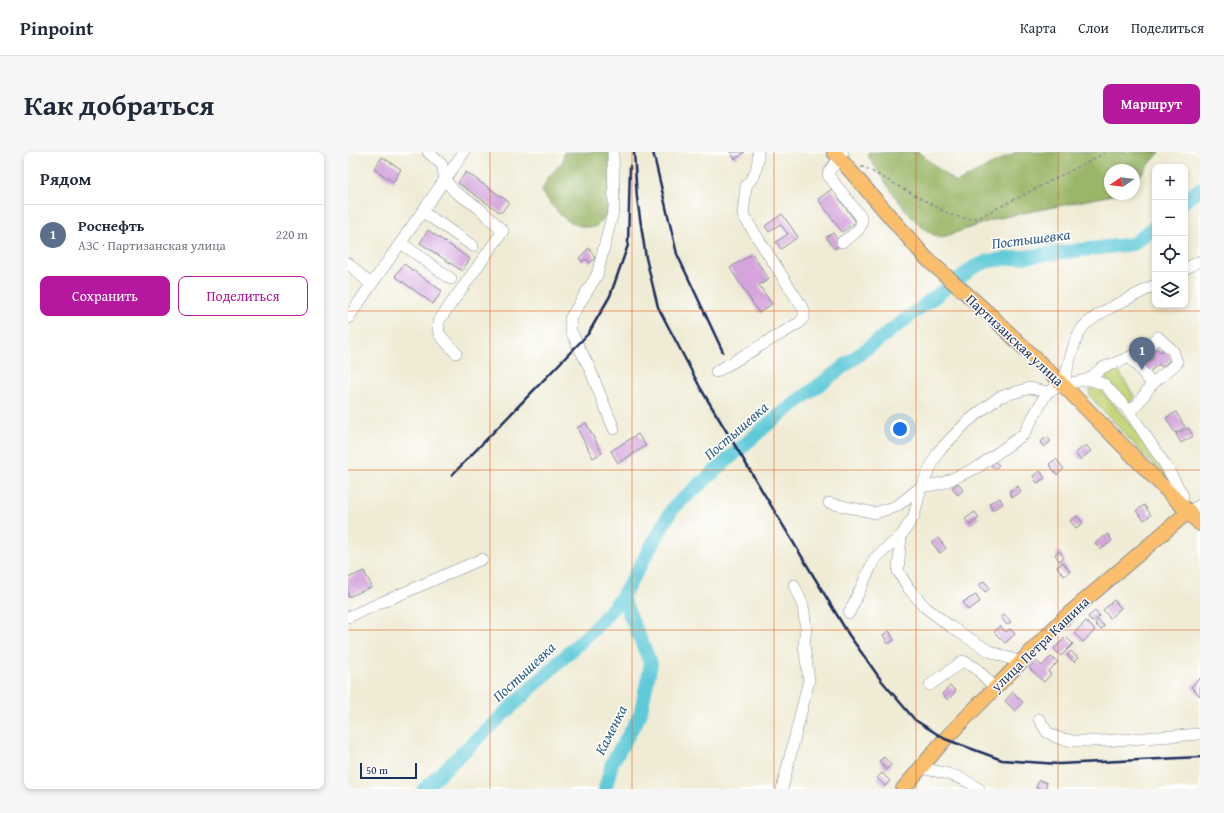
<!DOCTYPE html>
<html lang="ru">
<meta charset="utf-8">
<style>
body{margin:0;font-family:"Gentium Book Plus",serif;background:#f6f6f7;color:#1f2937}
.controls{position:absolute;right:12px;top:12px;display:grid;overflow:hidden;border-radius:8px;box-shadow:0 2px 6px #0003}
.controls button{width:36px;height:36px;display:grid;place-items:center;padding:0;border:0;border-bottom:1px solid #e0e1e3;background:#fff;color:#1f2937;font:20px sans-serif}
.compass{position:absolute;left:756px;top:12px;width:36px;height:36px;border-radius:50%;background:#fff;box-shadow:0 2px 6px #0003;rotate:257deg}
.scale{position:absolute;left:12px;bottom:10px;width:57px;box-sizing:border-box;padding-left:4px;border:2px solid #1b2f5e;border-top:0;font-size:11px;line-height:14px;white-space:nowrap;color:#1b2f5e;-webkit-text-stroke:3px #fff;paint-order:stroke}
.you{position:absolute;left:552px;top:277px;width:14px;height:14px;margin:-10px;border:3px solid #fff;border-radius:50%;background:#1a73e8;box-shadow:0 0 0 6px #1a73e833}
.badge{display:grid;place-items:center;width:26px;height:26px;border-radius:50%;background:#b5179e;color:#fff;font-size:13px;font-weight:700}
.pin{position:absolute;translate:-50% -33px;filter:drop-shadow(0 1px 2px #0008)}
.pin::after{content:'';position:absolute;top:21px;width:14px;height:12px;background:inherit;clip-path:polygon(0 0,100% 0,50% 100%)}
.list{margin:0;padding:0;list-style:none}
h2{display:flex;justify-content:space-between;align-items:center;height:52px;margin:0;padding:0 16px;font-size:17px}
h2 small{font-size:13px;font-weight:400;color:#747a83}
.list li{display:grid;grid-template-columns:26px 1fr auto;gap:12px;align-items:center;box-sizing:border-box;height:60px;padding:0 16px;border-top:1px solid #e0e1e3}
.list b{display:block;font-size:15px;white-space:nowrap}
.list p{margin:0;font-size:13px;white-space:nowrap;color:#747a83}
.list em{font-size:13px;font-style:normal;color:#747a83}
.actions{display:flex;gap:8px;padding:12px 16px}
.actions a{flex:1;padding:9px 0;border:1px solid #b5179e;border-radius:8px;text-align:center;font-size:14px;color:#b5179e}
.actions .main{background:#b5179e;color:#fff}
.icon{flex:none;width:22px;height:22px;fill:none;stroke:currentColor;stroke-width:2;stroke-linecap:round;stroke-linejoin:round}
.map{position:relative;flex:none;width:852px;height:637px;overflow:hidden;border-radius:8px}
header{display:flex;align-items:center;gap:24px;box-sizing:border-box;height:56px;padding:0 20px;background:#fff;border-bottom:1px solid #e0e1e3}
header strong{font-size:19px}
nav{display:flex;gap:22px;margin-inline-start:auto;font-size:14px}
.intro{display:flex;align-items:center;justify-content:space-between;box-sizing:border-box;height:96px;padding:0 24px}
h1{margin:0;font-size:28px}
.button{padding:10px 18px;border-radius:8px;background:#b5179e;color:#fff;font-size:14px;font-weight:700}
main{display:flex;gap:24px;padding:0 24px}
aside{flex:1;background:#fff;border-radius:8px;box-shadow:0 2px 6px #0003}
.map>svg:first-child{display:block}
</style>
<header>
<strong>Pinpoint</strong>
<nav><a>Карта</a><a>Слои</a><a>Поделиться</a></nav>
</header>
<div class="intro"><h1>Как добраться</h1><a class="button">Маршрут</a></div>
<main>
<aside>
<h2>Рядом<small></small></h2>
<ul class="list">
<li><span class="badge" style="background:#5c6f8a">1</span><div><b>Роснефть</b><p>АЗС · Партизанская улица</p></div><em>220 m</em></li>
</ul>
<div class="actions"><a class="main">Сохранить</a><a>Поделиться</a></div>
</aside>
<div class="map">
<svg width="852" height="637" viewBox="0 0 852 637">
<rect width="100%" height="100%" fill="#fff"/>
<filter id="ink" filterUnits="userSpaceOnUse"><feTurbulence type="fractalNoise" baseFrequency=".025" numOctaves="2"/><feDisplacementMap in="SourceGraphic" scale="8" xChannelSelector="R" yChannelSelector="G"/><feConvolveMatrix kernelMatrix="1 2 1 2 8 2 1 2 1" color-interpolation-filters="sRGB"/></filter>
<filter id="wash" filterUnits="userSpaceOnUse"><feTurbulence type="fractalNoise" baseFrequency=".012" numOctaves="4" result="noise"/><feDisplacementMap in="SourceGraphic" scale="16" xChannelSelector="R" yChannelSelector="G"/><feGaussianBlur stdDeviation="0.9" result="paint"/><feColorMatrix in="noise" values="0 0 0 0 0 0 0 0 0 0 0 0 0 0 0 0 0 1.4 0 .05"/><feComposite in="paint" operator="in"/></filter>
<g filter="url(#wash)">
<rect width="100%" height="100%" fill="#efebd4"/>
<g fill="#c3d578" stroke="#6f826b">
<polygon points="767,217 771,220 787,246 780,251 758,228 758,221 760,218"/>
<polygon points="748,235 752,237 793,284 826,336 742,244 741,238"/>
</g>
<g fill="#9ab668" stroke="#5a7263">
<path d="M 216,0 L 261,0 L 262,30 L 260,63 L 247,75 C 219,76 210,61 194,40 L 199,27 L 215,9 Z"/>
<path d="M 520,0 L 570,0 L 608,31 L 668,0 L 812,0 L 786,30 L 786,18 L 762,18 L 762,42 L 769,42 L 647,67 L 592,86 C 562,74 538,30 520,4 Z"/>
</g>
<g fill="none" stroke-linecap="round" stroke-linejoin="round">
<g stroke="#5ec9d8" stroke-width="14">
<polyline points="837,49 852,37"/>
<polyline points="76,637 247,476 274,445 325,356 420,272 626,115 641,109 785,92 807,74"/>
<polyline points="257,637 264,611 292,563 303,512 274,445"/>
</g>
</g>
<g id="blocks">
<g fill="#d4a4dc">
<polygon points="382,0 397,0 387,7"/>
<polygon points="34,5 53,17 45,30 26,17"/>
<polygon points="118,20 161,50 153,61 110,31"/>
<polygon points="484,37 508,70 494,80 470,47"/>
<polygon points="434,62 450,85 433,97 428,90 440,82 432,72 421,80 417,74"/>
<polygon points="80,78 122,107 114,119 72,91"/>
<polygon points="485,81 493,93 486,97 478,85"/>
<polygon points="241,96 247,106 242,111 238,107 234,110 231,106"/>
<polygon points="404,102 421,127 411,133 424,152 411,161 382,116"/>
<polygon points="56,112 94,139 85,152 47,124"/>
<polygon points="809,196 812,200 817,197 824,207 814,215 811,212 801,220 783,214 792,208 796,213 806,205 803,201"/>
<polygon points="828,260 837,275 827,281 818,266"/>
<polygon points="238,271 254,301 245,306 229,276"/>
<polygon points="840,276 845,284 833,291 828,282"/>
<polygon points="290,282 298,294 270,311 263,299"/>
<polygon points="699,285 703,289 696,295 692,290"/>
<polygon points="738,293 743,299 732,308 727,301"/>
<polygon points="708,307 716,317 709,323 701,312"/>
<polygon points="645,308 651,313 647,317 642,312"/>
<polygon points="692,319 697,326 689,331 685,324"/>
<polygon points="610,331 615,338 610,343 604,336"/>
<polygon points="670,334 673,340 664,345 661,339"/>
<polygon points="652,346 655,352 644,358 641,351"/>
<polygon points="796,353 803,363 796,368 788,359"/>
<polygon points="627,360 631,366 622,373 617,367"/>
<polygon points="729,364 735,371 728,376 722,369"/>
<polygon points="760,382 764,389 752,398 747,391"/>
<polygon points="590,386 598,396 592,401 584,391"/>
<polygon points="712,399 716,406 711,409 707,402"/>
<polygon points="715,410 722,420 716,424 709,415"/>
<polygon points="16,419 24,435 0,445 0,426"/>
<polygon points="636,429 642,436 637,440 631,433"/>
<polygon points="628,443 632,450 620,458 615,450"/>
<polygon points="766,448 773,456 762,466 755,458"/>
<polygon points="747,459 752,464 745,470 740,465"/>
<polygon points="657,463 663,470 659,473 653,466"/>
<polygon points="750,468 756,474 753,478 747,472"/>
<polygon points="738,469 747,478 735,490 726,481"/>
<polygon points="652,474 658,480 662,477 667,482 657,491 646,480"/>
<polygon points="541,479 546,488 540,492 535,483"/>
<polygon points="718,485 725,492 713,504 706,497"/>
<polygon points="723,499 730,506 726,510 719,503"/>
<polygon points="703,505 710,510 700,520 703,522 696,530 681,516 688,509 694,514"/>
<polygon points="852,526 852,544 843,535"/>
<polygon points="602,534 608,539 600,548 594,542"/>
<polygon points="665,540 675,550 667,559 657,549"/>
<polygon points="536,605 543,613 538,618 531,609"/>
<polygon points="534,621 542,629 537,634 529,626"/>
<polygon points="691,628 699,631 697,637 688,636"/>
</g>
</g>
</g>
<g filter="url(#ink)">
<use href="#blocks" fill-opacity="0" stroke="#858d99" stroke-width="1"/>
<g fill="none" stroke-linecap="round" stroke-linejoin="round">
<g stroke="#858d99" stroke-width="12">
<g id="minor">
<polyline points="80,0 94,13 97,28 107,40 131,56 155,79 90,170 91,182 108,201"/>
<polyline points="265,0 266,56 249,123 222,167 223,179 241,215 266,277"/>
<polyline points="75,60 125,94"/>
<path d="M 494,90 C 504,83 516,78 513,65 L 480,23 C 481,15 492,10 495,0"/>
<polyline points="53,91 103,127"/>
<polyline points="0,111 23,133"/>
<polyline points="837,117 852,109"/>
<polyline points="0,166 116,0"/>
<polyline points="782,205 804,232"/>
<polyline points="368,220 451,171 456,165 456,158 395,63 398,34 407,22 410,9 410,0"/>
<path d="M 715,233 C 720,217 725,187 735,175 C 748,160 789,143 807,133"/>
<polyline points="781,259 818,314 835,344 834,353"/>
<polyline points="481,351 527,361 549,354 573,335 595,331 630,315 676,282 699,240 715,233 741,227 754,216 782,205 796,197 810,185 825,199 829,211 804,232 788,254 781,259 757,233 741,227"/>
<polyline points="841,359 852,353"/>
<polyline points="501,461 527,406 553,384"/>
<polyline points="0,465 134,407"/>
<polyline points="672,510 641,499 603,475 577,455 561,437 550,419 553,384 566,364 573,335 590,300 619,270 651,245 682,236 699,240"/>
<polyline points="582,533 615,509 628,516 647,536"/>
<polyline points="691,567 699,580 710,586 725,589 755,589 852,582"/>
<path d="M 571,616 C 594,620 612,623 631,637"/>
<polyline points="434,637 461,528 456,493 458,476 455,454 446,433"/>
</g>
</g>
<g stroke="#858d99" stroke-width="16">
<g id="major">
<polyline points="486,0 578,106 639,160 715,233 852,372"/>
<polyline points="555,637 597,587 716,466 841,359"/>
</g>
</g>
<polyline stroke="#858d99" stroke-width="1.5" stroke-dasharray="3 3" stroke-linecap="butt" points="513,15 516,15 603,63 619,67 630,66 759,0"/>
<use href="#minor" stroke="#fff" stroke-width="11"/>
<use href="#major" stroke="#fabe6d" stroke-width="14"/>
<g stroke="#1b2f5e" stroke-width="2.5">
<polyline points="286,0 289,46 298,106 310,155 353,237 501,483 533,528 567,568 597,587 654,608 711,612 852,605"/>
<polyline points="305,0 329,102 375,200"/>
<polyline points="104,323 240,182 262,144 280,93 282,14"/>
</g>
</g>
</g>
<path fill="none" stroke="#de5710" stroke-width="1" stroke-opacity="0.55" d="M 142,0 L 142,637M 284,0 L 284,637M 426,0 L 426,637M 568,0 L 568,637M 710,0 L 710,637M 0,159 L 852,159M 0,318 L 852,318M 0,478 L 852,478"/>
<g text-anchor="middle" stroke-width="3" stroke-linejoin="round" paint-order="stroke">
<g font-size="14" fill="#1b2f5e" stroke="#fff">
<text transform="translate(667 188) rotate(43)" y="5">Партизанская улица</text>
<text transform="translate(692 492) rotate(-44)" y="5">улица Петра Кашина</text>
</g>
<g font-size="15" font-style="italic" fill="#2f5d83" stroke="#fff">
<text transform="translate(683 87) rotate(-7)" y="5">Постышевка</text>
<text transform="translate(388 279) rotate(-41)" y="5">Постышевка</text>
<text transform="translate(176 520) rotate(-43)" y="5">Постышевка</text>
<text transform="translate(263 578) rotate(-63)" y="5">Каменка</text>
</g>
</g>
</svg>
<div class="controls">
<button>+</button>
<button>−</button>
<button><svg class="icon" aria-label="locate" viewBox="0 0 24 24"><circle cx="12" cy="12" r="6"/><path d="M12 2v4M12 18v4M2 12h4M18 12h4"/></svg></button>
<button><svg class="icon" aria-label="layers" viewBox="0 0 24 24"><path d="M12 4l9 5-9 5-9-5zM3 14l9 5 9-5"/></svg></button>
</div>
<svg class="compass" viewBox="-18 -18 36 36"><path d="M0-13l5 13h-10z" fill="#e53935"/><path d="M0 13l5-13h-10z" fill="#747a83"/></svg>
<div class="scale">50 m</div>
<div class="you"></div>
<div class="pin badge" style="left:794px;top:218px;background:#5c6f8a">1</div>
</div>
</main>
